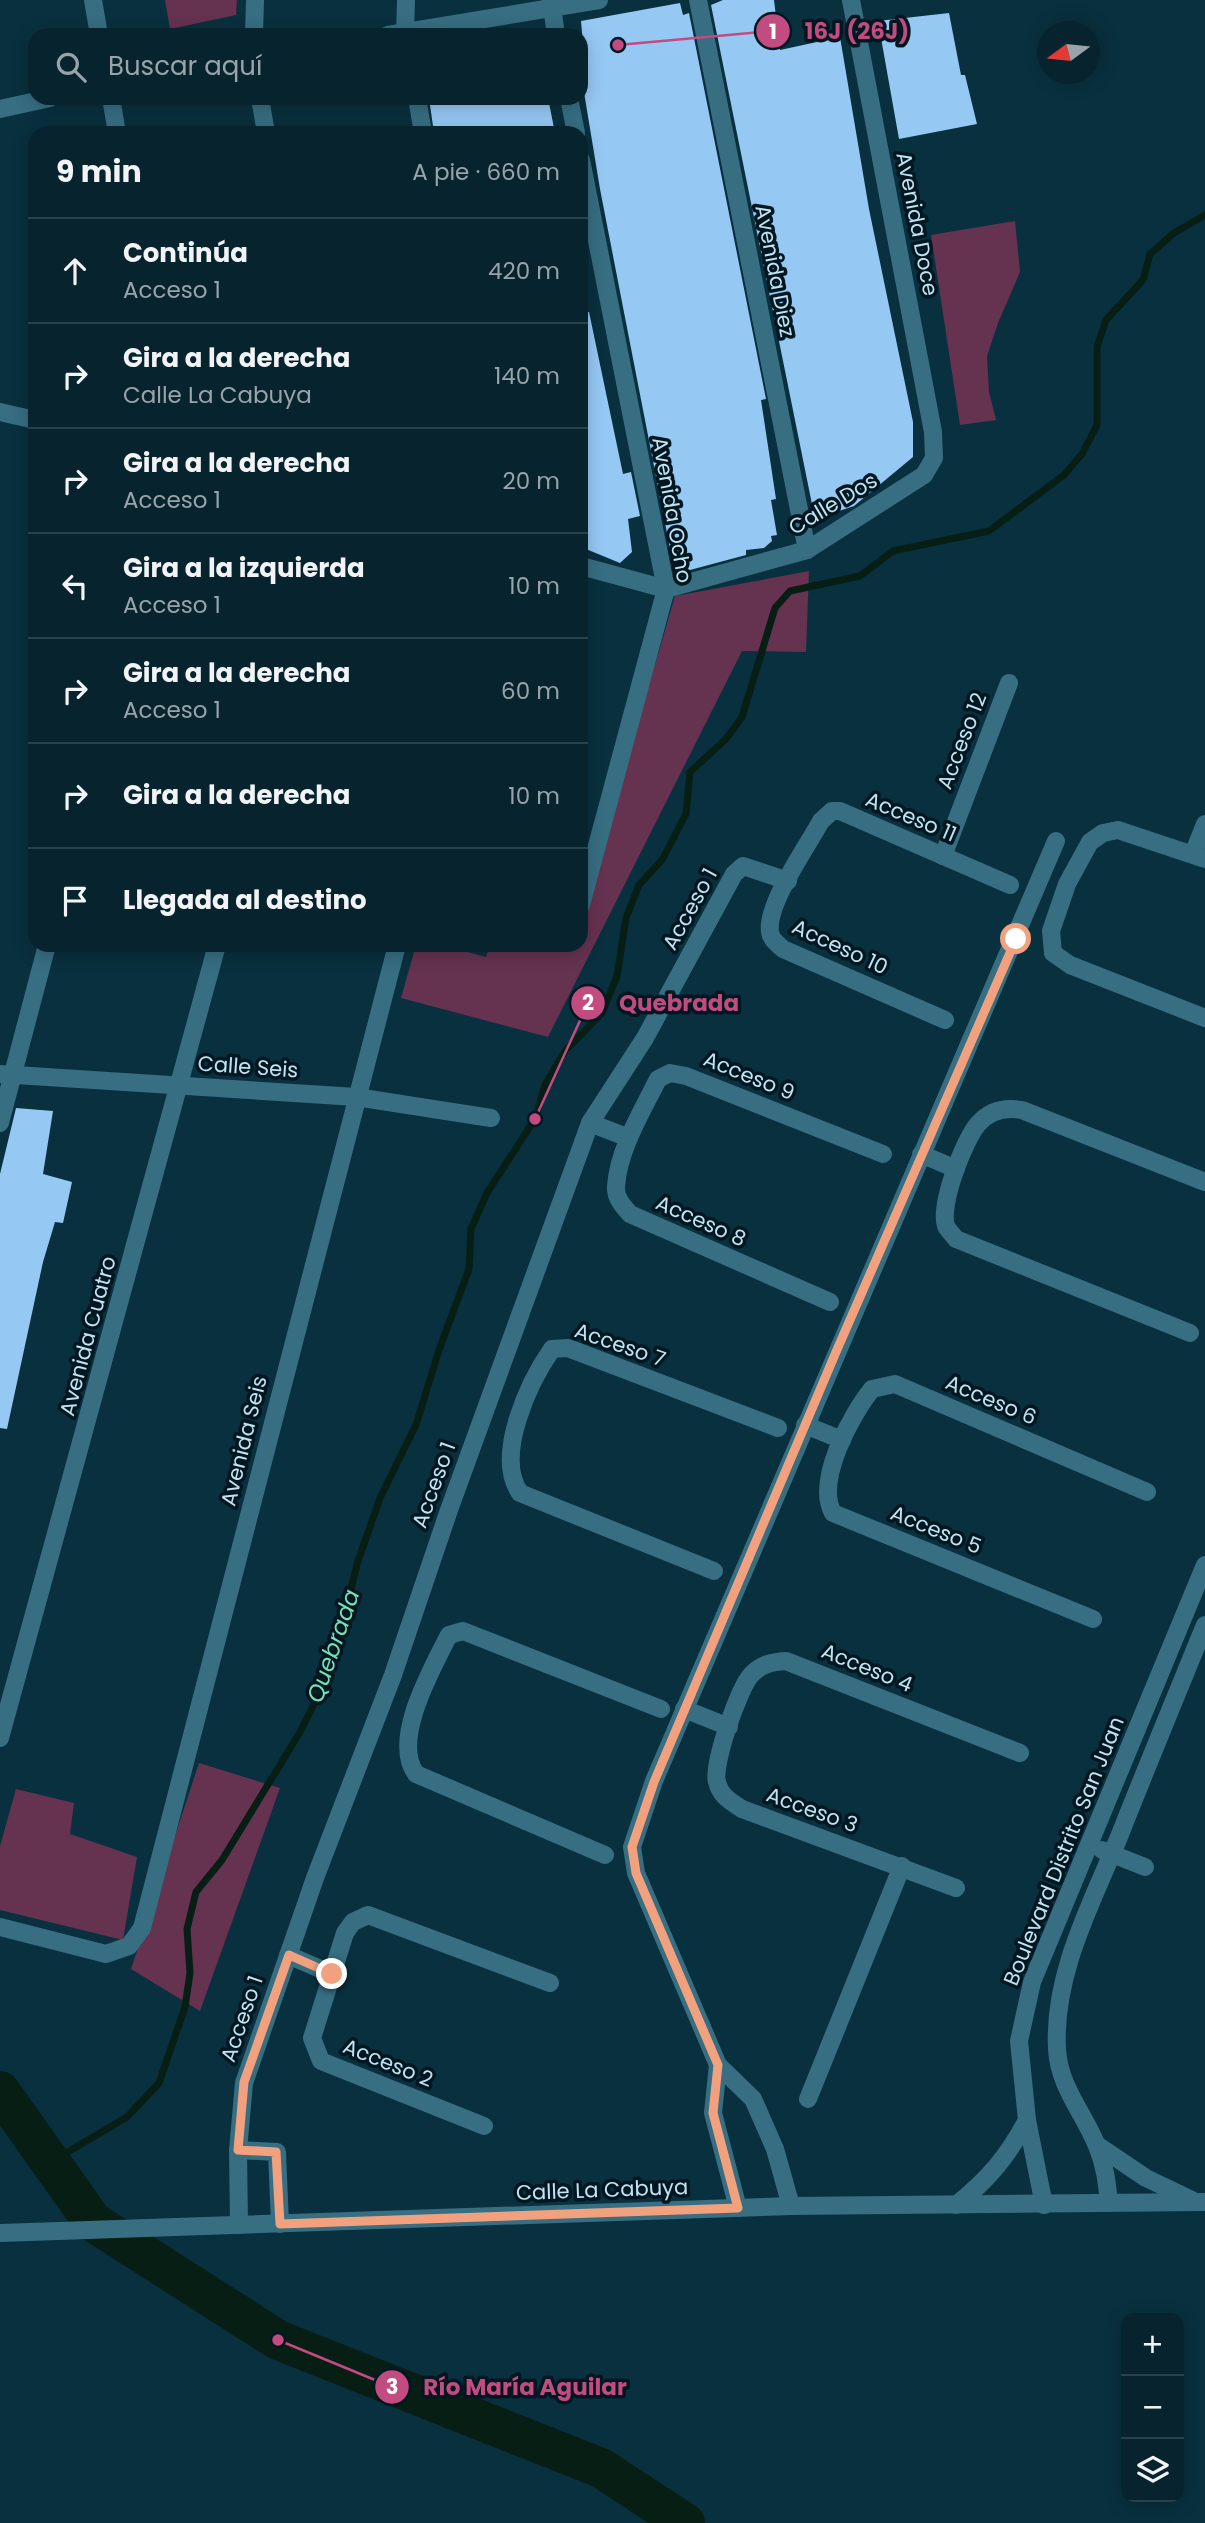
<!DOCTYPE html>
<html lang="es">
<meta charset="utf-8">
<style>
body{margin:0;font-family:Poppins,sans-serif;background:#102c36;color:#f1f3f6}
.controls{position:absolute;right:21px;bottom:21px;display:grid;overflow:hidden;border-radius:14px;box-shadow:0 4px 18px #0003}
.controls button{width:63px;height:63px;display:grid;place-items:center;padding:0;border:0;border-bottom:2px solid #28414a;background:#07242e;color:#f1f3f6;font:35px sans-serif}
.compass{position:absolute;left:1037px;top:21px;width:63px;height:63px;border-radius:50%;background:#07242e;box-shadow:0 4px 18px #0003;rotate:255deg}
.stop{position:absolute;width:21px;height:21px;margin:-16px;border:5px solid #f1a17d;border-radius:50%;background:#fff}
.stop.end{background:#f1a17d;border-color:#fff;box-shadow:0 2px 7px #0008}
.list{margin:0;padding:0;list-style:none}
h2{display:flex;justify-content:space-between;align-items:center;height:91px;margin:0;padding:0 28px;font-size:30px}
h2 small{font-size:23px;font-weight:400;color:#98a4aa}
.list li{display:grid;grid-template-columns:46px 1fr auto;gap:21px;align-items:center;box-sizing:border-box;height:105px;padding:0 28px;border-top:2px solid #28414a}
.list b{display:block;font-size:26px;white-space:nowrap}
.list p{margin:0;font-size:23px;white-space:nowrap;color:#98a4aa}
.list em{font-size:23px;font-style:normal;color:#98a4aa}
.icon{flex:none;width:38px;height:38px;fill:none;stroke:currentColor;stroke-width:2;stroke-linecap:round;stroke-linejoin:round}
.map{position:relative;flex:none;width:1205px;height:2523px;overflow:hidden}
.search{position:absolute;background:#07242e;box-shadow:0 4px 18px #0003;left:28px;top:28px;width:560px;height:77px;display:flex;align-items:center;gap:18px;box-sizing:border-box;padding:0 24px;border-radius:21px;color:#98a4aa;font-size:26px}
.panel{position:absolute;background:#07242e;box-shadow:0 4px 18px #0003;left:28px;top:126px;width:560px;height:826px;border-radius:21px}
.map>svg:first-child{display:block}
</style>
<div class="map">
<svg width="1205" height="2523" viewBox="0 0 1205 2523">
<rect width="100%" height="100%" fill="#09303e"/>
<g fill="#653250">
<polygon points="165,0 237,0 236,15 170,29"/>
<polygon points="1015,221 1020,272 998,323 987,356 989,392 996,420 960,425 931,235"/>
<polygon points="809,571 806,652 742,651 548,1037 401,998 416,945 441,945 486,957 490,945 581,945 581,919 675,596"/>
<polygon points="199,1763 280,1788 200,2011 131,1969"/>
<polygon points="16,1789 74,1803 70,1834 137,1857 123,1940 0,1910 0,1846"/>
</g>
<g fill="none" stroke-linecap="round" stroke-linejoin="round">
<polyline stroke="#071e15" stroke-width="7" points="51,2162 127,2117 159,2083 185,2007 190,1973 187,1929 196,1892 222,1860 300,1732 329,1674 358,1561 380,1498 416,1425 439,1350 469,1269 471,1229 487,1193 535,1119 545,1085 565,1051 602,1013 617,976 626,918 639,885 662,860 686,814 690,772 726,739 742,717 775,608 790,591 860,576 893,551 989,531 1064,475 1082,454 1097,425 1097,347 1106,320 1143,280 1150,254 1174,233 1205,215"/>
<polyline stroke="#071e15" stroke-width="40" points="0,2091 93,2222 278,2340 601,2468 685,2523"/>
</g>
<g fill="#96c8f4">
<polygon points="723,0 774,0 780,50 840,37 869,209 913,422 913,457 854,506 815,519 711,5"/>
<polygon points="680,3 683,15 689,13 766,399 761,400 776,499 771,500 777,535 771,536 772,541 764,548 746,550 746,555 675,574 600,189 582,80 586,79 581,21"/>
<polygon points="949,13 961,75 965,75 977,124 899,139 878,21"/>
<polygon points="429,98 548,98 555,133 434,133"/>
<polygon points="589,312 623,474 631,472 640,516 628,519 632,552 620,563 581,547 581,313"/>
<polygon points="16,1108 53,1111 43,1174 72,1182 63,1223 55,1222 43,1262 7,1429 0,1428 0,1174"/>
</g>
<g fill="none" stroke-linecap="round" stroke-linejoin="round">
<g stroke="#376e82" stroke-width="18">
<polyline points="93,0 99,35"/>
<polyline points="551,0 556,35"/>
<polyline points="698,0 807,550"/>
<polyline points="254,35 255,0"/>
<polyline points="388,35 599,0"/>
<polyline points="405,35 406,0"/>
<polyline points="111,98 117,133"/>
<polyline points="260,98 266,133"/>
<polyline points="417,98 423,133"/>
<polyline points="569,98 576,133"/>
<polyline points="0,109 50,98"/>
<polyline points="581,160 666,589 581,905"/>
<polyline points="0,412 35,420"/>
<polyline points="581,566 666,589 807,550 924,475 934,458 933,432 851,0"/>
<polyline points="1193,854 1205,824"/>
<polyline points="943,856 1009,683"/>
<polyline points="1205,859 1118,830 1103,833 1090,842 1067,884 1051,931 1053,953 1070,965 1205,1018"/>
<path d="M 945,1020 L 783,949 C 778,944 771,940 770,932 C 766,904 807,847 821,821 L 832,811 L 840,811 L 1010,885"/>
<polyline points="0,1074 356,1097 491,1118"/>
<polyline points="0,1123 47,945"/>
<polyline points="590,1123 629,1138"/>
<polyline points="921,1154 956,1169"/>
<path d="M 830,1302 L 630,1214 C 623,1206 615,1198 616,1186 C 619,1148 642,1112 658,1079 L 670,1073 L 686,1076 L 883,1154"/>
<path d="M 1190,1333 L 956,1239 C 953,1235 948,1230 946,1226 C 939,1205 964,1140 978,1124 C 990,1110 1005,1107 1022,1110 L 1205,1182"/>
<polyline points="805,1425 842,1440"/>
<path d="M 714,1571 L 520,1493 C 494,1456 529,1382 552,1349 L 568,1348 L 778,1428"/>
<path d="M 1093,1619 L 833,1513 C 815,1481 851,1415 872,1389 L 895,1384 L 1147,1492"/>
<polyline points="684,1709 729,1727"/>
<polyline points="0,1738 217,945"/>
<polyline points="1102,1850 1145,1867"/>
<path d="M 605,1855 L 416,1774 C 391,1740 432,1669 449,1635 L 463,1631 L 661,1709"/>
<path d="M 956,1888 L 742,1809 C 730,1801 721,1797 717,1782 C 712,1765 739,1688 751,1675 C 761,1664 772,1662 786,1661 L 1020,1753"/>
<polyline points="0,1927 106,1954 129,1946 142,1928 397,945"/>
<polyline points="288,1955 332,1974"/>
<polyline points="718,2065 713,2113 738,2208"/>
<polyline points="808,2099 902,1866"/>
<polyline points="484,2126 321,2061 312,2038 345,1933 353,1922 368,1915 550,1983"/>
<polyline points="238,2150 277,2152 280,2224"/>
<path d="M 1109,2203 C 1107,2183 1105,2165 1097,2146 C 1084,2113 1059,2087 1057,2049 C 1053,1974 1091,1905 1119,1837 C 1147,1766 1176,1696 1205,1625"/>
<polyline points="1044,2205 1027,2120 1019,2041 1032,1982 1205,1565"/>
<polyline points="791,2206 775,2149 753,2099 718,2065 707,2039 636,1873 632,1847 654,1781 1056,841"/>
<polyline points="239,2225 238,2150 244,2083 315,1878 393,1675 449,1510 590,1123 645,1038 734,874 743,866 788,881"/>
</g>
<g stroke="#376e82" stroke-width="18">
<polyline points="1097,2145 1146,2178 1192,2200"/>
<path d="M 956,2205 C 988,2180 1008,2156 1027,2120"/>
<polyline points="0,2233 791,2206 1205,2202"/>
</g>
</g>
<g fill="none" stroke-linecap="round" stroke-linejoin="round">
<polyline stroke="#f1a17d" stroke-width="9" points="332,1974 289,1955 244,2082 238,2150 276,2152 280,2224 738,2208 713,2113 718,2065 636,1873 632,1847 654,1782 836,1352 1016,939"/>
</g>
<g text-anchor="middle" stroke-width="7" stroke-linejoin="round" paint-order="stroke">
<g font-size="21" fill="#c1e3f1" stroke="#001721">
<text transform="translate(917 224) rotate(79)" y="7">Avenida Doce</text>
<text transform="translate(775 271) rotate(79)" y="7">Avenida Diez</text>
<text transform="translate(833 504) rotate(-31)" y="7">Calle Dos</text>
<text transform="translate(672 510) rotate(80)" y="7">Avenida Ocho</text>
<text transform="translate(962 741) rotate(-69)" y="7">Acceso 12</text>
<text transform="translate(911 817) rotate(23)" y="7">Acceso 11</text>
<text transform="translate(690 909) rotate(-61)" y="7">Acceso 1</text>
<text transform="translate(840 947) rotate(25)" y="7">Acceso 10</text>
<text transform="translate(248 1067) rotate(4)" y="7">Calle Seis</text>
<text transform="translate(749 1076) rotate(22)" y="7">Acceso 9</text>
<text transform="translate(701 1221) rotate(24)" y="7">Acceso 8</text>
<text transform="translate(88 1336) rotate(-75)" y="7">Avenida Cuatro</text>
<text transform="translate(620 1345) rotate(19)" y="7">Acceso 7</text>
<text transform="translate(991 1400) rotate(23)" y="7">Acceso 6</text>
<text transform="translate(244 1441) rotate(-76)" y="7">Avenida Seis</text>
<text transform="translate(434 1485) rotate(-70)" y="7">Acceso 1</text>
<text transform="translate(936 1530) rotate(22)" y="7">Acceso 5</text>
<text transform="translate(867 1668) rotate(22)" y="7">Acceso 4</text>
<text transform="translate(812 1810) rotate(20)" y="7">Acceso 3</text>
<text transform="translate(1064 1851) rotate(-68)" y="7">Boulevard Distrito San Juan</text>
<text transform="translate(242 2019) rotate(-71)" y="7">Acceso 1</text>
<text transform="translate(388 2063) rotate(22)" y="7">Acceso 2</text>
<text transform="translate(602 2190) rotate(-2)" y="7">Calle La Cabuya</text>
</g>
<g font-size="23" font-style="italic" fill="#77e0b5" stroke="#001721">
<text transform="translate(333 1646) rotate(-71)" y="8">Quebrada</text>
</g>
</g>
<path fill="none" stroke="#c24b80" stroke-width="2.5" d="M618 45L773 31M535 1119L588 1003M278 2340L392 2387"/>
<g fill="#c24b80" stroke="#001721" stroke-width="2.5">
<circle cx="618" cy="45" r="7"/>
<circle cx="535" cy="1119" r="7"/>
<circle cx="278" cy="2340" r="7"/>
<circle cx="773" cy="31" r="18"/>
<circle cx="588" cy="1003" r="18"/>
<circle cx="392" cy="2387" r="18"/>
</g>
<g font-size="21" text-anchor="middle" font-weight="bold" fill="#fff">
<text x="773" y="39">1</text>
<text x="588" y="1010">2</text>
<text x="392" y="2394">3</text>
</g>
<g font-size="23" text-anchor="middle" font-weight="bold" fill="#c24b80" stroke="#001721" stroke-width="7" stroke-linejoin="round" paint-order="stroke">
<text x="857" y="39">16J (26J)</text>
<text x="679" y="1011">Quebrada</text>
<text x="525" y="2395">Río María Aguilar</text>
</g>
</svg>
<div class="controls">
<button>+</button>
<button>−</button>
<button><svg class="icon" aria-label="layers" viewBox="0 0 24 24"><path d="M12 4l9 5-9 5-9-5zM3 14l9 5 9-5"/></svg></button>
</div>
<svg class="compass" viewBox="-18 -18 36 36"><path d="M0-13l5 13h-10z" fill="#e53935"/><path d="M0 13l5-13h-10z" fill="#98a4aa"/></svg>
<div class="stop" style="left:1016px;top:939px"></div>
<div class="stop end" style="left:332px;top:1974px"></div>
<div class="search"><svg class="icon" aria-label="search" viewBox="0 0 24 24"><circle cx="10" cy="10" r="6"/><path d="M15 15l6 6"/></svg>Buscar aquí</div>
<section class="panel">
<h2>9 min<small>A pie · 660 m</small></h2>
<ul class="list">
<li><svg class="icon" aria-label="ahead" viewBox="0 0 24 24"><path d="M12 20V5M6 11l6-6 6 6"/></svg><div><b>Continúa</b><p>Acceso 1</p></div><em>420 m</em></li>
<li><svg class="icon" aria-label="right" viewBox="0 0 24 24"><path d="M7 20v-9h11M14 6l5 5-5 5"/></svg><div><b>Gira a la derecha</b><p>Calle La Cabuya</p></div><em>140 m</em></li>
<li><svg class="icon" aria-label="right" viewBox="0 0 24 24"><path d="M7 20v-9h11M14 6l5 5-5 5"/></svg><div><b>Gira a la derecha</b><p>Acceso 1</p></div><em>20 m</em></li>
<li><svg class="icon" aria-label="left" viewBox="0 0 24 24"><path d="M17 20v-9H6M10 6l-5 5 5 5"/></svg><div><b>Gira a la izquierda</b><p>Acceso 1</p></div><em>10 m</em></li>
<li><svg class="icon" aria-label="right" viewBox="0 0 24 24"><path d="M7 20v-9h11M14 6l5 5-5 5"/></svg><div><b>Gira a la derecha</b><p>Acceso 1</p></div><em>60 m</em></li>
<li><svg class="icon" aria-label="right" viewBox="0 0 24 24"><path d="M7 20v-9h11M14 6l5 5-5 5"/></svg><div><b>Gira a la derecha</b></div><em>10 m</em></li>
<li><svg class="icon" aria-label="arrive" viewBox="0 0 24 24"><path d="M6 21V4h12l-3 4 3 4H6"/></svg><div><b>Llegada al destino</b></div></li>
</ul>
</section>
</div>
